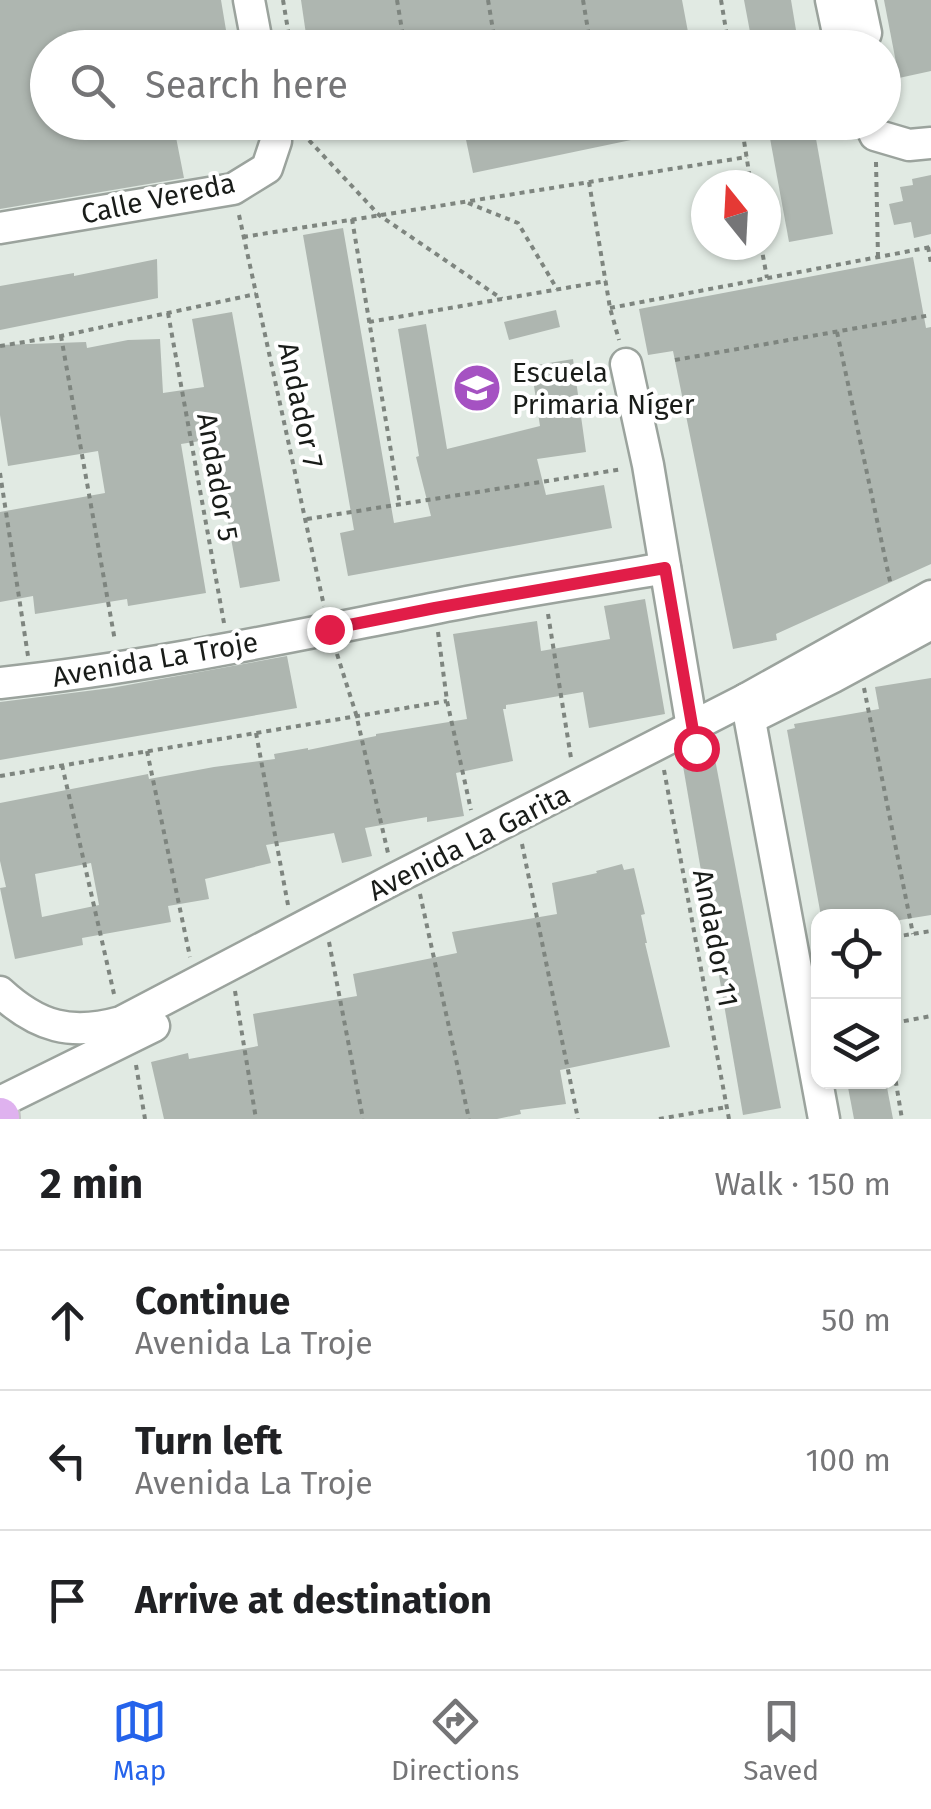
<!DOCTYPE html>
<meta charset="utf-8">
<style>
body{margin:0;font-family:"Fira Sans",sans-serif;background:#f6f6f6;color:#202124}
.controls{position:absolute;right:30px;bottom:30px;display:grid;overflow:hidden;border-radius:20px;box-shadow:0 2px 8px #0004}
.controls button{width:90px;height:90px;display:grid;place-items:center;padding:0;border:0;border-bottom:2px solid #e0e0e0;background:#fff;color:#202124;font:50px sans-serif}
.compass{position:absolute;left:691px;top:170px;width:90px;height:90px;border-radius:50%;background:#fff;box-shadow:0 2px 8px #0004;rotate:342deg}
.stop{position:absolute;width:30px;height:30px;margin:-22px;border:8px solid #e11d48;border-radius:50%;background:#fff}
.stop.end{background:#e11d48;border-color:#fff;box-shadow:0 2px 10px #0008}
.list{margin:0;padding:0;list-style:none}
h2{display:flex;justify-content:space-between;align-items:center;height:130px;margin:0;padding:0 40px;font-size:42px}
h2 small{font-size:32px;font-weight:400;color:#757577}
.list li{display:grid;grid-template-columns:65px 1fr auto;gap:30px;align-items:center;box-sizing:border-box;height:140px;padding:0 40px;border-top:2px solid #e0e0e0}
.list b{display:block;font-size:38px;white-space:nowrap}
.list p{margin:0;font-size:32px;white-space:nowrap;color:#757577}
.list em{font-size:32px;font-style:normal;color:#757577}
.icon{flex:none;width:55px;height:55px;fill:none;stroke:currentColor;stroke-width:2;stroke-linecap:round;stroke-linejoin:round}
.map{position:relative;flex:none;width:931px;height:1119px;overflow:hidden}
.search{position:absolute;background:#fff;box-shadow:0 2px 8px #0004;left:30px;right:30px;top:30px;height:110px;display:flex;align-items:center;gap:25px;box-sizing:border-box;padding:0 35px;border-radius:55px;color:#757577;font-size:38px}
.sheet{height:550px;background:#fff}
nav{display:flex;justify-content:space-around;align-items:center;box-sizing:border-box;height:140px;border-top:2px solid #e0e0e0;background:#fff;font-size:28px;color:#757577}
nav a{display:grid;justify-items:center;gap:5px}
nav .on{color:#2563eb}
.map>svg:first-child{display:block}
</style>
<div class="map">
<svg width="931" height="1119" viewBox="0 0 931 1119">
<rect width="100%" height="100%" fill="#e1eae3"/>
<g fill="#aeb6b0" fill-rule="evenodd">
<polygon points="0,0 221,0 229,48 48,48 48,122 173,122 184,178 0,209"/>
<polygon points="301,0 682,0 691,48 308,48"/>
<polygon points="744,0 791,0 799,48 753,48"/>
<polygon points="884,0 931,0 931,71 899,78"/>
<polygon points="523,122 673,122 674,131 473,173 465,135"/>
<polygon points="767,122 813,122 833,234 789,242"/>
<polygon points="931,175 931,234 914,238 911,222 894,225 889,204 903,201 900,187 913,185 912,179"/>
<polygon points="343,228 394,523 431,516 416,457 419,456 398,329 426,324 447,449 540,426 531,366 573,359 586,452 537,459 546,495 604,485 612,528 348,576 340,533 354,530 303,235"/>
<polygon points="913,257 926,328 931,327 931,564 776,634 777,640 733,649 673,351 648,355 639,309"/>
<polygon points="157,259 158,298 0,330 0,286 74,273 74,276"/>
<polygon points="556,310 560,327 509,340 504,322"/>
<polygon points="232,312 280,581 240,588 213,439 181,444 206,593 128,606 127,599 35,614 33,596 0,602 0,512 105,493 98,451 8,466 0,415 0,345 86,342 87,348 128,340 160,339 163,393 204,387 192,319"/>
<path d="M 645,599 L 665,714 L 589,728 L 583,692 L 506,705 L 506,709 L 503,709 L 513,761 L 456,773 L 464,816 L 427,822 L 427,817 L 365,828 L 372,856 L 342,863 L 334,833 L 266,845 L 271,863 L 205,879 L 209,899 L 168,906 L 171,922 L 82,938 L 83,945 L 15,959 L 0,888 L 6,887 L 0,861 L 0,803 L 148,774 L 149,779 L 214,767 L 275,759 L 274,754 L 308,748 L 308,750 L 376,736 L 376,734 L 467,719 L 453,634 L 537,621 L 541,651 L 610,639 L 604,606 ZM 91,863 L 99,905 L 42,917 L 35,874 Z"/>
<polygon points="287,656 297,708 0,760 0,702 111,688"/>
<polygon points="931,678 931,915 894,921 894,916 821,916 787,730 795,728 794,724 879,709 875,687"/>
<polygon points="715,759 781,1108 743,1115 683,766"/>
<polygon points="622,864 624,870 634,868 645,914 641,915 647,943 645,943 670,1047 560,1070 566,1104 520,1110 521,1114 497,1119 164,1119 151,1062 188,1053 189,1059 258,1046 253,1014 357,996 353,974 457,953 452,932 557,914 552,883 597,873 596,871"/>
<polygon points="847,1082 886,1082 893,1119 854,1119"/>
</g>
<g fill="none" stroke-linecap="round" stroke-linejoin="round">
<g stroke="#9ba39d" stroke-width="35">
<g id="minor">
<polyline points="249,0 258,48"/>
<polyline points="831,0 839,38 846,48"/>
<polyline points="859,0 866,33 860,48"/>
<polyline points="869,122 875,135 909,145 931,143"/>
<polyline points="0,228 233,189 267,168 276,141 273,122"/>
<polyline points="626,364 648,465 695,745"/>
<path d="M 0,683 C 145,668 288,637 431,609 C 508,593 587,582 665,568"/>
<polyline points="746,699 824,1119"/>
<polyline points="759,714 833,677 931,624"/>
<path d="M 0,992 C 38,1027 71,1036 121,1022 L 394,879 L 746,699 L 931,596"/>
<polyline points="0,1102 154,1026"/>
</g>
</g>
<g stroke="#c3c4c3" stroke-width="42">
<polyline id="major" points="0,1117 0,1119"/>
</g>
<g stroke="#7e857f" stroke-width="4" stroke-dasharray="5 5" stroke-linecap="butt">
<polyline points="283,0 291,48"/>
<polyline points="397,0 405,48"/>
<polyline points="488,0 496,48"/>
<polyline points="583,0 591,48"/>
<polyline points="721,0 729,48"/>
<polyline points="303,122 305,136 379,215 502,299"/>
<polyline points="741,122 751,185"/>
<polyline points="305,136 384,122"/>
<polyline points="876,162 878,257"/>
<polyline points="589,182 610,308 619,340"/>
<polyline points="468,203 518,223 557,289"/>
<polyline points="239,215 324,606"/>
<polyline points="352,219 400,505"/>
<polyline points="243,237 747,157"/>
<polyline points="761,245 767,278"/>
<polyline points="928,247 931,263"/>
<polyline points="610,308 931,247"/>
<polyline points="168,313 224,623"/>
<polyline points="369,322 606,281"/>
<polyline points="837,332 891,586"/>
<polyline points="61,336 115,641"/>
<polyline points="0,346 61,336 256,294"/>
<polyline points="675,360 931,315"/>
<polyline points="0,473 28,656"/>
<polyline points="307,519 623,469"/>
<polyline points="548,614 571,758"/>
<polyline points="438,632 447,701 471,810"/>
<polyline points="337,654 356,714 388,853"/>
<polyline points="864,688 913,934"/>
<polyline points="256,733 288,905"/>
<polyline points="147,751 190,957"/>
<polyline points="62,765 114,994"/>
<polyline points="664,770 729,1119"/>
<polyline points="0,776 447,701"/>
<polyline points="522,844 578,1119"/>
<polyline points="420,894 469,1119"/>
<polyline points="894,937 931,931"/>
<polyline points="329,942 363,1119"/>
<polyline points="235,991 256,1119"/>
<polyline points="894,1023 931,1016"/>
<polyline points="136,1065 145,1119"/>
<polyline points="894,1071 902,1119"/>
<polyline points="659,1119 727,1107"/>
</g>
<use href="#minor" stroke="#fff" stroke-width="30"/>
<use href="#major" stroke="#dfb2ef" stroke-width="38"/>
</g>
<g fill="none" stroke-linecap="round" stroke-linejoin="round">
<polyline stroke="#e11d48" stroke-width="12" points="329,629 435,608 665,568 696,748"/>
</g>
<defs>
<g id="school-disc" transform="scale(2.5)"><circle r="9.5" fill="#a552c2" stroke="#fff"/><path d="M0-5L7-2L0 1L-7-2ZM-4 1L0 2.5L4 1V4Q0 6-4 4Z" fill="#fff"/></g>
</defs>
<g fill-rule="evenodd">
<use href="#school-disc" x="477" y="388"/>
</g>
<g text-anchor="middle" stroke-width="8" stroke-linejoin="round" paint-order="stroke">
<g font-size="28" fill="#191c19" stroke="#fff">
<text transform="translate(158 198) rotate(-12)" y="10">Calle Vereda</text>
<text transform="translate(301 405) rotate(78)" y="10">Andador 7</text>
<text transform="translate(218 477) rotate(80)" y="10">Andador 5</text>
<text transform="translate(155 659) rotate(-10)" y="10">Avenida La Troje</text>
<text transform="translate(469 842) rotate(-27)" y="10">Avenida La Garita</text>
<text transform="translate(716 938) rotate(79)" y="10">Andador 11</text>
</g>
<g font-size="28" fill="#191c19" stroke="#fff" text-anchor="start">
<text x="512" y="382">Escuela<tspan x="512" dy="32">Primaria Níger</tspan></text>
</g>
</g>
</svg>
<div class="controls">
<button><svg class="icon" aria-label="locate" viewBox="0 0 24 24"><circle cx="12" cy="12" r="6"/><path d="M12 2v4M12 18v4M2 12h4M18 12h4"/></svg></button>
<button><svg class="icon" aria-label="layers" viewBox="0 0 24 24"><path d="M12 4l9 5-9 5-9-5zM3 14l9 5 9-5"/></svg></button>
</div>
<svg class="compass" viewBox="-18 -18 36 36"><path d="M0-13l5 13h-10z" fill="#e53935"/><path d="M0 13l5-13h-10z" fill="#757577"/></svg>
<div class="stop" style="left:696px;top:748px"></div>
<div class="stop end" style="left:329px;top:629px"></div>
<div class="search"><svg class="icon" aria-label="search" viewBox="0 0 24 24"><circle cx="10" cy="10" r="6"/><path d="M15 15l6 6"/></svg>Search here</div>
</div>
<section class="sheet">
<h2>2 min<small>Walk · 150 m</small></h2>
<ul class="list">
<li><svg class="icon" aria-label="ahead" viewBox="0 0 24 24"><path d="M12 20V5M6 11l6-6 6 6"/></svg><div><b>Continue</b><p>Avenida La Troje</p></div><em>50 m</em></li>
<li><svg class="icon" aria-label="left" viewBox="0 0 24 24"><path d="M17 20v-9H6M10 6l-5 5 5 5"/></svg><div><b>Turn left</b><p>Avenida La Troje</p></div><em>100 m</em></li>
<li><svg class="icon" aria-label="arrive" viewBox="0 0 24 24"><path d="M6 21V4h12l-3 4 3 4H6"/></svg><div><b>Arrive at destination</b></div></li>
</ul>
</section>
<nav>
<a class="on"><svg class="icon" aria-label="map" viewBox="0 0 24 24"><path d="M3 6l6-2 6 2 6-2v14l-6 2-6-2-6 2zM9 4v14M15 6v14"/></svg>Map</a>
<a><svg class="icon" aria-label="directions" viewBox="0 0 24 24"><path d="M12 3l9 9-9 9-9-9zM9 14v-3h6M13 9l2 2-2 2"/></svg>Directions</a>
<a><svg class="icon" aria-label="saved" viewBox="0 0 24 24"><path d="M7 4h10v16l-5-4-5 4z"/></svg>Saved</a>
</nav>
